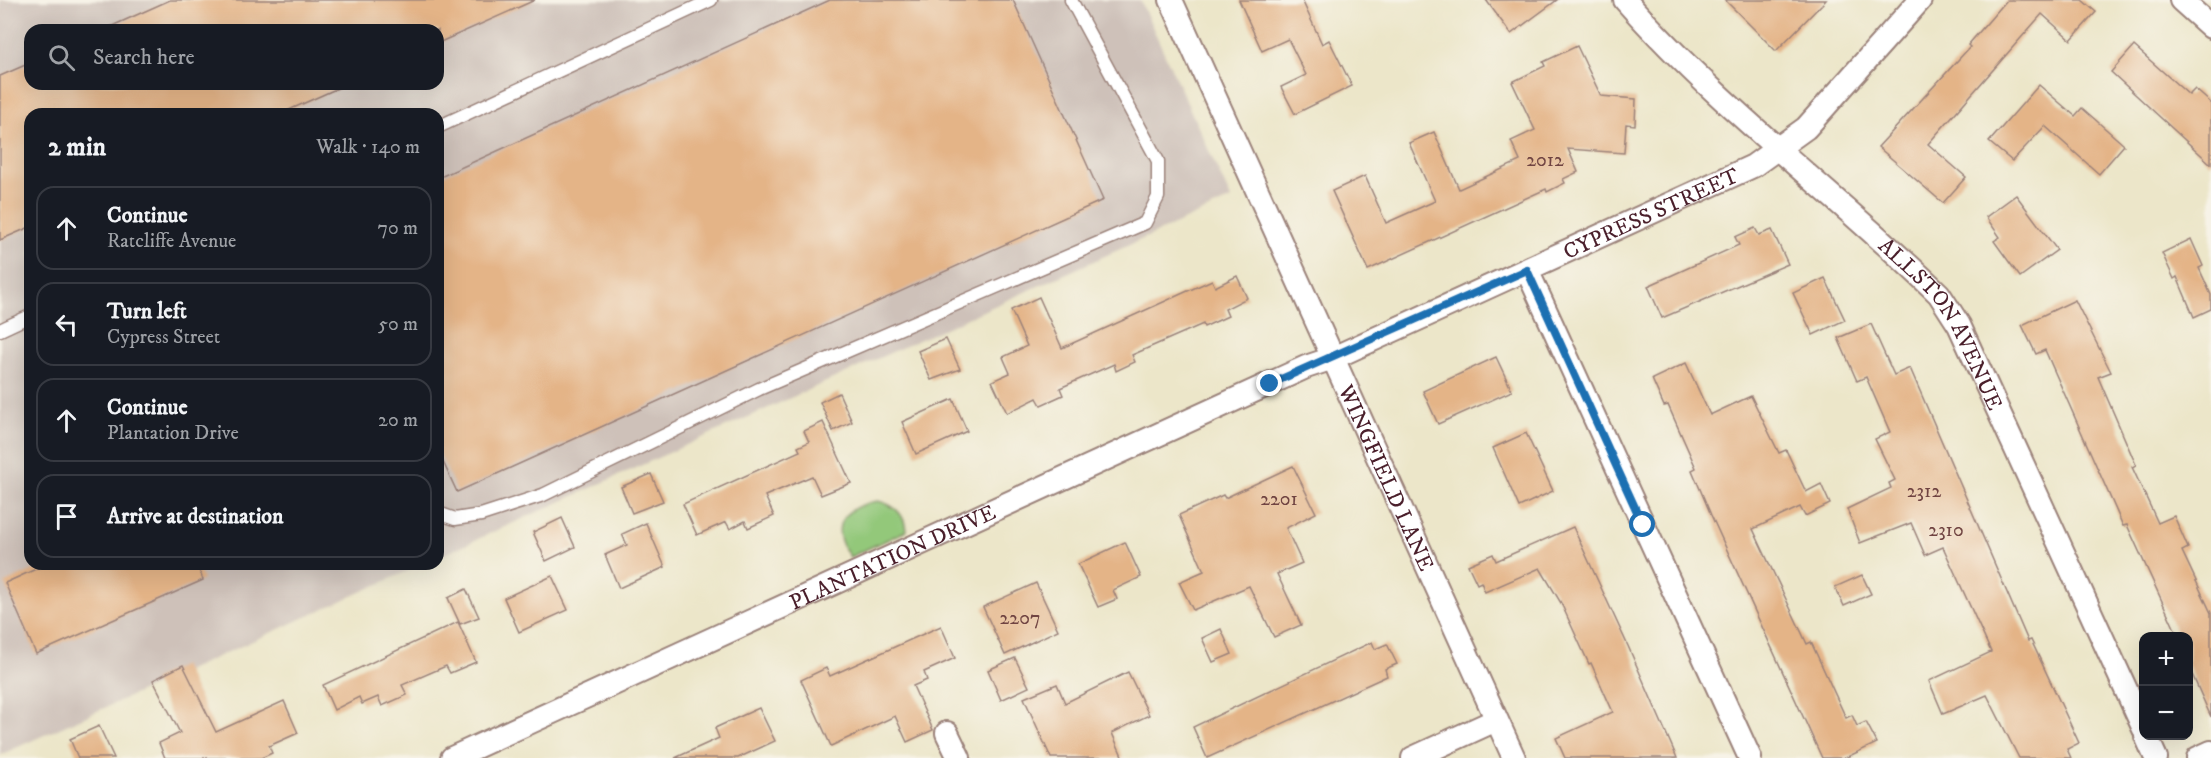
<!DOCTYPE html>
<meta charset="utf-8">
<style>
body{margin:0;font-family:"IM FELL DW Pica",serif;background:#20242c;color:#f1f3f6}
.controls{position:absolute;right:18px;bottom:18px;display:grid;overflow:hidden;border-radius:12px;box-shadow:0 6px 24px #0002}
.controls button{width:54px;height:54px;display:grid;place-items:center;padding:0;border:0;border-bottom:2px solid #363941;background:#171b24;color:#f1f3f6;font:30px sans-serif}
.stop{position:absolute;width:18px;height:18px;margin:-14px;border:4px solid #1f6fb2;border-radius:50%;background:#fff}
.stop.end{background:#1f6fb2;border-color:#fff;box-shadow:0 2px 6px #0008}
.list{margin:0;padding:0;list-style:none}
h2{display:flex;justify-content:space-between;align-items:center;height:78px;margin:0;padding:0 24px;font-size:26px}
h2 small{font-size:20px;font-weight:400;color:#9ea1a6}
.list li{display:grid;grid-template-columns:39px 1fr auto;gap:18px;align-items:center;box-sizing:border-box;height:84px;margin:0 12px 12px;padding:0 12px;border:2px solid #363941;border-radius:18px}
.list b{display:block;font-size:22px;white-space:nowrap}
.list p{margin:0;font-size:20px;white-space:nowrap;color:#9ea1a6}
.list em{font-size:20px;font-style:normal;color:#9ea1a6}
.icon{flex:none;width:33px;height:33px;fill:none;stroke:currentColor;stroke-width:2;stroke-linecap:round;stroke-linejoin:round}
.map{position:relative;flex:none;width:2211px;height:758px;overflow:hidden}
.search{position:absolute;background:#171b24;box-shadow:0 6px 24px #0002;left:24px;top:24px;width:420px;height:66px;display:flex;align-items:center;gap:15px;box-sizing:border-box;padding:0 21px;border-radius:18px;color:#9ea1a6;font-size:22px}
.panel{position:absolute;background:#171b24;box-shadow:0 6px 24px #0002;left:24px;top:108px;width:420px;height:462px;border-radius:18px}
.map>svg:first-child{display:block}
</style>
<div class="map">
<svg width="2211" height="758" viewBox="0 0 2211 758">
<rect width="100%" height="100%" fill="#f7f3e8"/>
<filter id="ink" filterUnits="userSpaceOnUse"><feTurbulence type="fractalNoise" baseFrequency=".0167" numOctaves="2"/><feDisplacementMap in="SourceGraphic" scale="12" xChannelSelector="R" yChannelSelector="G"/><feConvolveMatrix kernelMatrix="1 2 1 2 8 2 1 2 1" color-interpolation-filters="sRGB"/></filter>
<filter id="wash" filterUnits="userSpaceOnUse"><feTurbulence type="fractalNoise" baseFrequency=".008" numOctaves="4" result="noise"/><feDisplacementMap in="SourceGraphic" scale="24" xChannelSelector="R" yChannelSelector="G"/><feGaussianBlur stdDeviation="1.35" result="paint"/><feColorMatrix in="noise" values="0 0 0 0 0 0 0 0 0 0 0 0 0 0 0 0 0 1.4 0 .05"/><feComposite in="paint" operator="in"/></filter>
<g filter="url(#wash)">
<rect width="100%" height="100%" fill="#ece6c9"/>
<path fill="#cec1b9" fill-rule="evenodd" d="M 0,0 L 1140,0 L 1231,199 L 438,557 L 438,114 L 30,114 L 30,564 L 423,564 L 0,755 ZM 30,30 L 438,30 L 438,84 L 30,84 Z"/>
<path fill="#93c87a" stroke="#6e7452" stroke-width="1.5" d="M 878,501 C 895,505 905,514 906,531 L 850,557 C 827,526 843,507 878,501 Z"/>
<g id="blocks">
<g fill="#e4b487">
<polygon points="170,0 535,0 438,43 438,30 103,30"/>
<polygon points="830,0 1013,0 1103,200 457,492 438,451 438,178"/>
<polygon points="1239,0 1302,0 1322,44 1329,40 1352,86 1295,114 1281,87 1306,75 1288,39 1262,51"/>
<polygon points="1486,0 1557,0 1511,34"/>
<polygon points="1725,0 1826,0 1776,51"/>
<polygon points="2007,0 2082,0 2096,12 2071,40 2042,14 1928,144 1966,177 1943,203 1878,147 1970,47 1968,45"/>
<polygon points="1577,46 1601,96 1636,99 1635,125 1626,124 1624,153 1568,149 1578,172 1563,179 1565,183 1547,192 1546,189 1368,270 1332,191 1365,176 1386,223 1435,201 1409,143 1434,132 1459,189 1520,161 1511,141 1535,130 1512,82 1545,66 1543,62"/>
<polygon points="2134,46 2189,95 2195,89 2211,103 2211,164 2111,72"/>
<polygon points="30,63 30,84 347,84 280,114 30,114 30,227 0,240 0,76"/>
<polygon points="2039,85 2075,116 2082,108 2124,145 2099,174 2045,126 2012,161 1989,142"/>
<polygon points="2016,195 2057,250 2020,277 1994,241 2000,237 1986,217"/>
<polygon points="1755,228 1759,235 1772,230 1788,264 1662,318 1648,286 1739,245 1735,237"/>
<polygon points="2191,239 2203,266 2199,268 2211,295 2211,309 2194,317 2177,277 2174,279 2162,253"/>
<polygon points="1237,276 1247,298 1225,309 1228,316 1204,327 1203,324 1132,355 1135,362 1116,371 1114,364 1060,388 1063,395 1041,405 1037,398 1007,413 992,381 1010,373 1003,357 1027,346 1011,310 1039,297 1062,348 1212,280 1215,287"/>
<polygon points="1825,278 1845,320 1813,335 1793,293"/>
<polygon points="2075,300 2111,372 2098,377 2136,465 2132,467 2158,523 2174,516 2188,548 2182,551 2211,613 2211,717 2188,665 2188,636 2178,636 2127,525 2123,526 2045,350 2036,354 2022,325"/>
<polygon points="1871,324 1894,375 1910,368 2028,641 2031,640 2079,743 2067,749 2071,758 2019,758 1987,695 1943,714 1929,681 1991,652 1943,547 1925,555 1911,523 1860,543 1847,509 1891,488 1889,483 1895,480 1875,439 1890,432 1866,377 1857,381 1838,338"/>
<polygon points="946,339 960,369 931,380 918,351"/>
<polygon points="1496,357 1512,391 1438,424 1423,391"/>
<polygon points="1686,363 1710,415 1751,396 1779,453 1786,450 1806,492 1821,484 1830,504 1805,516 1800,507 1753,529 1807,644 1811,642 1846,718 1852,715 1857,726 1866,722 1877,743 1845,758 1822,758 1711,515 1692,470 1696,468 1668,405 1664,406 1652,379"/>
<polygon points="839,393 852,422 833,431 820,402"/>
<polygon points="953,399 967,431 916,454 902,422"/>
<polygon points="823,422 851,483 821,495 812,476 765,496 774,516 748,528 745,521 730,529 726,522 697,535 683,504 800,451 798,447 809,442 804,431"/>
<polygon points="1526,433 1553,491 1519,507 1493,448"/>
<polygon points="1293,466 1316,513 1286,528 1302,563 1277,574 1301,625 1274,637 1249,586 1193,610 1179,582 1204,571 1179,515 1223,495 1225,498"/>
<polygon points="651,474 663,501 632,513 621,487"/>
<polygon points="562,518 575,547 546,561 533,532"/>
<polygon points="646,523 665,567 619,588 605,555 627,545 622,534"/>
<polygon points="1573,527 1628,646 1677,758 1565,758 1556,738 1613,712 1591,663 1589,664 1561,603 1540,568 1485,592 1481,582 1477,584 1468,565 1493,554 1496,561"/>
<polygon points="1125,542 1141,577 1113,590 1117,599 1098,607 1078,564"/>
<polygon points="47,564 197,564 203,580 36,654 5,583"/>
<polygon points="1862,575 1871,594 1844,606 1835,587"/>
<polygon points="552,576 568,610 519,632 504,598"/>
<polygon points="1036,583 1058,630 1005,655 983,607"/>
<polygon points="466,589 479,617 460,624 448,598"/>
<polygon points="458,622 476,662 450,673 446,666 402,685 407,695 382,706 378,697 362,704 359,697 334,710 323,685"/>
<polygon points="941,626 955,658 924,672 927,680 913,686 933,730 907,742 895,716 831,746 801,680 826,668 830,676"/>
<polygon points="1221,629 1232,654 1213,662 1202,638"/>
<polygon points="1372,642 1375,649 1387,644 1397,664 1385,669 1387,676 1207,758 1193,727"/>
<polygon points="1015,658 1029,687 1001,700 988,670"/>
<polygon points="183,665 216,732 284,701 298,733 269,746 272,753 261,758 165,758 159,743 180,733 153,680"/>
<polygon points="1128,672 1149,715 1112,733 1123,758 1051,758 1024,698 1057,684 1065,703"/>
<polygon points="759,708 775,741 738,758 675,758 719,738 715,728"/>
<polygon points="99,726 114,758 78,758 70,739"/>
</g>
</g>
</g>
<g filter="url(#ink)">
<use href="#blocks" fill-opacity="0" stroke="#9b827a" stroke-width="1.5"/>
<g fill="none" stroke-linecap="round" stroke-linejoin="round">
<g stroke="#9b827a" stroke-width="15">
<g id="lane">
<polyline points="438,127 711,0"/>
<polyline points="0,330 30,316"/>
<polyline points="438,513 455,519 481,515 543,495 759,389 1145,223 1158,197 1158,161 1071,0"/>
</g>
</g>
<g stroke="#9b827a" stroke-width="26">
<g id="street">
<path id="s1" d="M 1171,0 L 1514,758"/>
<path id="s2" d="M 1625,0 C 1720,108 1836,194 1939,294 L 1959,325 L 2144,729"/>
<polyline points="2181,0 2211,27"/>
<polyline points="1527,270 1750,758"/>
<polyline points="947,733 959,758"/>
<polyline points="2146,736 2156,758"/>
<path id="s3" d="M 452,758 L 1306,367 L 1333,358 L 1753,166 L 1806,128 L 1920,0"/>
<polyline points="1413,758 1496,720"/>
<polyline points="2198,758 2211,752"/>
</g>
</g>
<use href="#lane" stroke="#fff" stroke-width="12"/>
<use href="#street" stroke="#fff" stroke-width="22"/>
</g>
</g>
<g fill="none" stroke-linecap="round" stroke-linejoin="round" filter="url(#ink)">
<polyline stroke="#1f6fb2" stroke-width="8" points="1270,384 1527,270 1643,525"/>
</g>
<g text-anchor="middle" stroke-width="4.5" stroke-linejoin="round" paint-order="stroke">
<g font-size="20" fill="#704442">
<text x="1545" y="166">2012</text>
<text x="1924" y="497">2312</text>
<text x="1279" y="505">2201</text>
<text x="1946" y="536">2310</text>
<text x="1020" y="624">2207</text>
</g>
<g font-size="22" fill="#4a1f2b" stroke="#f7f3e8">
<text dy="8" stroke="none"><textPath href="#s3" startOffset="1317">CYPRESS STREET</textPath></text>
<text dy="8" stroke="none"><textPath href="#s2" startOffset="456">ALLSTON AVENUE</textPath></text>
<text dy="8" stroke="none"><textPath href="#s1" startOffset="524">WINGFIELD LANE</textPath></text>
<text dy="8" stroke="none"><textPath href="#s3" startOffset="484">PLANTATION DRIVE</textPath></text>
</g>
</g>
</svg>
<div class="controls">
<button>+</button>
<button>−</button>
</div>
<div class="stop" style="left:1643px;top:525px"></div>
<div class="stop end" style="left:1270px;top:384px"></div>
<div class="search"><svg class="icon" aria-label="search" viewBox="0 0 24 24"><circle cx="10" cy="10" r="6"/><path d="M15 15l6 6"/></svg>Search here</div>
<section class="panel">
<h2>2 min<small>Walk · 140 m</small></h2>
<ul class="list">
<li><svg class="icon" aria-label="ahead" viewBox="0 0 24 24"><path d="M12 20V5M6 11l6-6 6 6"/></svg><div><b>Continue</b><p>Ratcliffe Avenue</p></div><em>70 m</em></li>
<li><svg class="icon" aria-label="left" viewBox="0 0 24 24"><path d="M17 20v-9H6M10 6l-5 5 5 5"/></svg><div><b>Turn left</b><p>Cypress Street</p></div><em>50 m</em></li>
<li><svg class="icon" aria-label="ahead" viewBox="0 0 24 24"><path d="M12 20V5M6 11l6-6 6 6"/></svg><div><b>Continue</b><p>Plantation Drive</p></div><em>20 m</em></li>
<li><svg class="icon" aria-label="arrive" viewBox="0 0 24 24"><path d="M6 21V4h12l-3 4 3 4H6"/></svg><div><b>Arrive at destination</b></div></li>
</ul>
</section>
</div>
